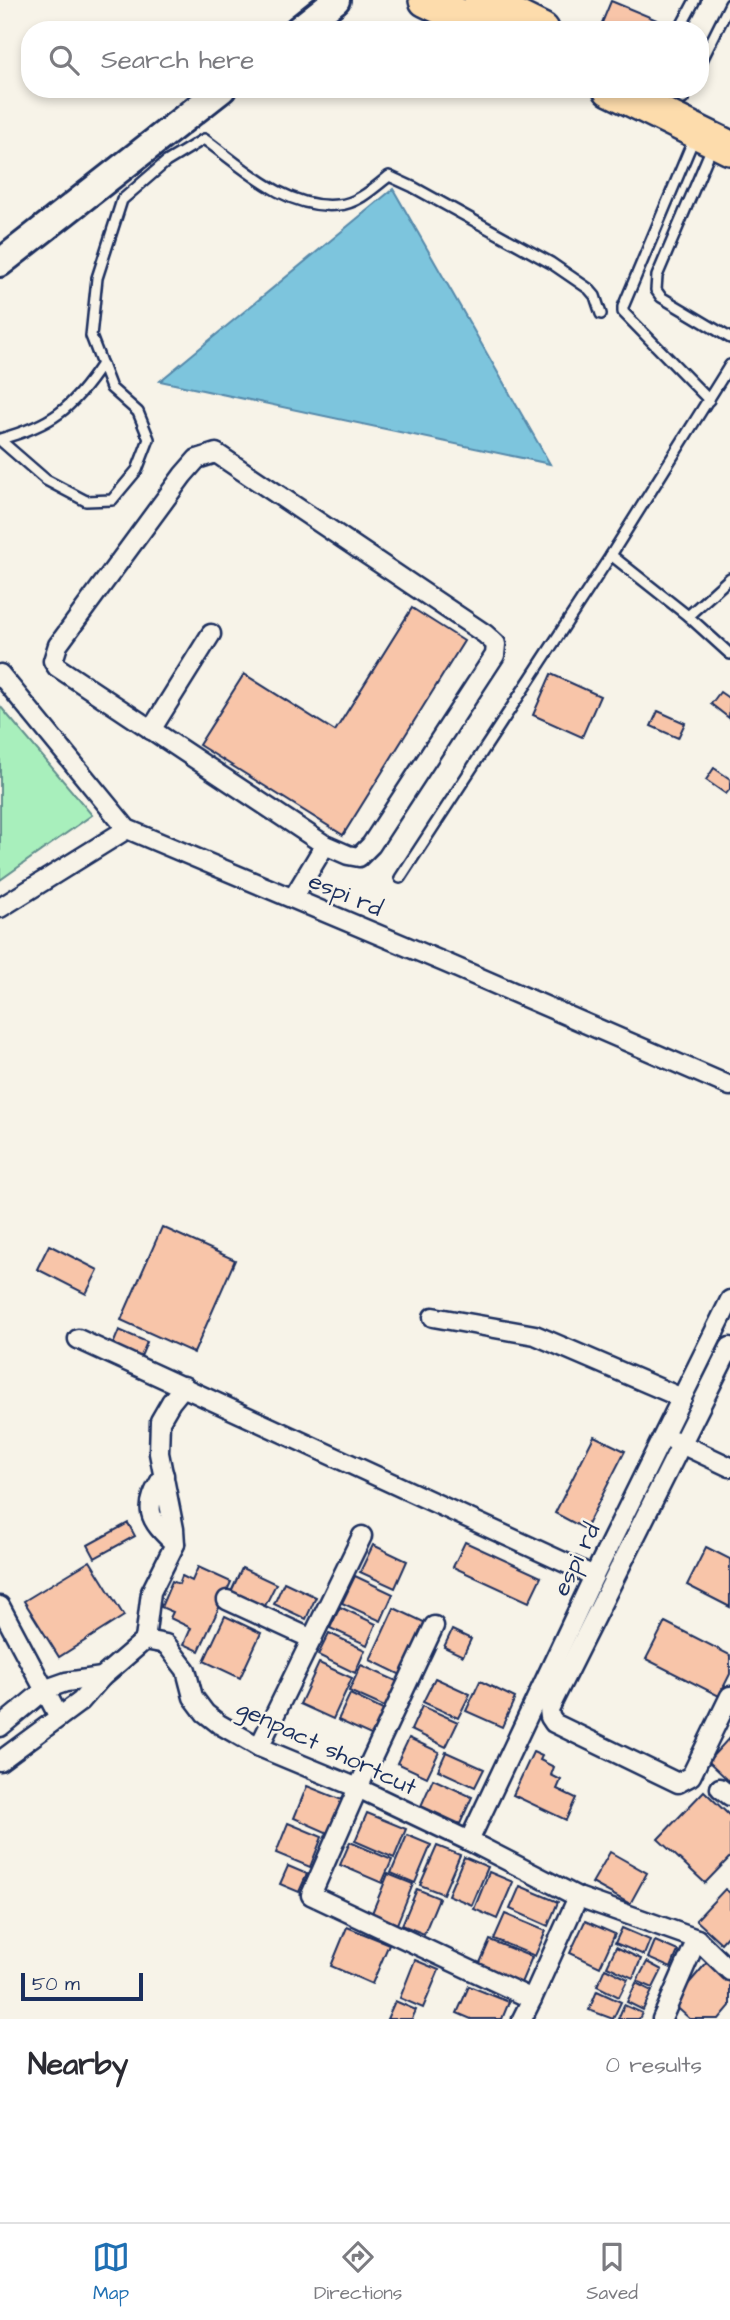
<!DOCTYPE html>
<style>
body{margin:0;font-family:"Architects Daughter",sans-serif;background:#f2f2f3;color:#2b2b33}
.scale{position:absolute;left:21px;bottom:18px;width:122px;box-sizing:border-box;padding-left:7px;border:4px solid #1b2f5e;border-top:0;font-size:19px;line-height:24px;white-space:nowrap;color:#1b2f5e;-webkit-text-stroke:5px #f7f3e8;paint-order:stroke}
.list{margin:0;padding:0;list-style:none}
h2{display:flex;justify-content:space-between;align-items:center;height:91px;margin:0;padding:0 28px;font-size:30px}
h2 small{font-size:23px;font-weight:400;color:#7c7c81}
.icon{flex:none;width:38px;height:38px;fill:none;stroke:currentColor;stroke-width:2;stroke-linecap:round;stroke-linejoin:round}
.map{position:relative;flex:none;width:730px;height:2019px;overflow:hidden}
.search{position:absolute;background:#fff;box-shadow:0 4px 10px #0003;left:21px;right:21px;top:21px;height:77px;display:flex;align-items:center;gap:18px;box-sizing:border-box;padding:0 24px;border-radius:28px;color:#7c7c81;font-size:26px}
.sheet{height:203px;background:#fff}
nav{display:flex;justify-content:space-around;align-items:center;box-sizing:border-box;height:98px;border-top:2px solid #e1e1e2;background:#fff;font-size:19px;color:#7c7c81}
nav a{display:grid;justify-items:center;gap:4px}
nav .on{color:#1f6fb2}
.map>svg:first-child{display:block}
</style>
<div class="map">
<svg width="730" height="2019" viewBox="0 0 730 2019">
<rect width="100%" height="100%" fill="#f7f3e8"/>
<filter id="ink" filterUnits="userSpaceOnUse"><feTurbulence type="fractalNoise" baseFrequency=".0143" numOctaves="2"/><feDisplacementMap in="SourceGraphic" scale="14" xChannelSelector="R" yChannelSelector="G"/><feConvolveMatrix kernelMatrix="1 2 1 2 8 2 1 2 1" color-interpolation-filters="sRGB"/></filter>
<g filter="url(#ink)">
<polygon fill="#a8efbc" stroke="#628f8d" stroke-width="2" points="0,706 92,815 0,880"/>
<polygon fill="#7dc5dd" stroke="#5689aa" stroke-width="2" points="393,189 550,464 160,381"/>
<g fill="#f8c5a9" stroke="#1b2f5e" stroke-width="2">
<polygon points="611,1 669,25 667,30 599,30"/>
<polygon points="412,608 464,641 343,835 199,745 244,674 335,731"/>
<polygon points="551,674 600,696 582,737 533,715"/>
<polygon points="720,692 730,699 729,718 711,704"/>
<polygon points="658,711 685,723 678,738 651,726"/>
<polygon points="714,768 730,779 730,789 726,794 706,780"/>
<polygon points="162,1227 235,1260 194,1353 121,1320"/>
<polygon points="49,1245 98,1270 86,1294 37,1269"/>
<polygon points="119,1330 147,1342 140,1359 112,1347"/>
<polygon points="594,1436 625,1451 585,1529 555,1513"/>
<polygon points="128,1523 135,1536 95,1558 88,1545"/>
<polygon points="465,1542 541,1577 529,1602 453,1567"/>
<polygon points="373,1545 407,1561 395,1588 360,1572"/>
<polygon points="706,1547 730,1559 730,1607 687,1585"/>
<polygon points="90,1561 124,1616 59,1657 24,1601"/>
<polygon points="198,1567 231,1582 199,1651 184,1644 191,1628 170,1618 173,1612 161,1607 172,1581 179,1584 182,1576 192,1581"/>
<polygon points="242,1568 276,1584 263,1610 230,1594"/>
<polygon points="355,1576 393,1594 381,1621 342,1603"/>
<polygon points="284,1582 316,1597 306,1619 274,1604"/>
<polygon points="340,1607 376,1624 367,1645 330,1628"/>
<polygon points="394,1608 428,1624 403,1676 370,1660"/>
<polygon points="225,1616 261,1633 240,1678 204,1661"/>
<polygon points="665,1622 730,1655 730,1674 719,1696 646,1659"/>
<polygon points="452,1630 471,1639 463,1656 444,1647"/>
<polygon points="329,1633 365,1650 355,1673 318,1655"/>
<polygon points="319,1663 352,1678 333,1719 300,1704"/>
<polygon points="361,1665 401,1683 389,1709 349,1691"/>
<polygon points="435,1678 470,1694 458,1718 423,1702"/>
<polygon points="480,1681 515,1698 502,1727 466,1711"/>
<polygon points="350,1694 385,1711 373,1736 338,1720"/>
<polygon points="422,1706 458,1722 446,1747 411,1730"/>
<polygon points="730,1737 730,1782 708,1761"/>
<polygon points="409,1738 439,1752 427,1777 397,1763"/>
<polygon points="446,1752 484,1769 475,1787 438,1770"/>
<polygon points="533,1752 542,1756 540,1760 554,1767 551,1775 561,1780 557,1789 576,1798 566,1820 513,1795"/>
<polygon points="433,1779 472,1797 460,1824 421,1806"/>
<polygon points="307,1786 342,1800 328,1833 294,1818"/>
<polygon points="704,1791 730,1816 730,1857 705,1883 658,1839"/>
<polygon points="367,1813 406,1829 394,1858 355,1841"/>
<polygon points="288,1823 322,1837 310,1867 276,1853"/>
<polygon points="407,1835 431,1845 415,1883 391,1873"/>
<polygon points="350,1842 392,1860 382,1883 340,1865"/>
<polygon points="437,1846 460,1855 443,1894 420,1885"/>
<polygon points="610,1852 647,1873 630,1904 592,1883"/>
<polygon points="464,1857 488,1867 472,1905 448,1895"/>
<polygon points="288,1866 307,1874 299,1892 280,1884"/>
<polygon points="489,1872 513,1882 497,1919 474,1909"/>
<polygon points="388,1874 413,1884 397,1924 372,1913"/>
<polygon points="520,1886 558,1902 548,1926 510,1909"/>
<polygon points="417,1889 439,1898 424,1934 402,1925"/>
<polygon points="725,1889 730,1893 730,1933 721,1943 696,1920"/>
<polygon points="505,1914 546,1931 535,1956 494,1939"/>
<polygon points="585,1921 615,1934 600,1967 570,1953"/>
<polygon points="347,1927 389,1944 372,1984 331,1966"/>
<polygon points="622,1928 650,1940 644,1955 615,1943"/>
<polygon points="490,1940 532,1957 521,1983 479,1965"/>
<polygon points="655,1941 678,1951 671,1968 648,1958"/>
<polygon points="616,1947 641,1959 633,1978 607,1966"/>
<polygon points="415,1960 439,1970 423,2008 400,1998"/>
<polygon points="709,1960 730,1978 730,2006 719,2019 690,2019 672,2003"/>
<polygon points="647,1962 662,1970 653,1988 637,1981"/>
<polygon points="605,1968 628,1979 619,1997 597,1986"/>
<polygon points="636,1983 652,1991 643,2010 627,2002"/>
<polygon points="469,1986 509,2002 502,2019 471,2019 457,2013"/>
<polygon points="597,1991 621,2002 613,2019 589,2010"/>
<polygon points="395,2001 416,2010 412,2019 387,2019"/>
<polygon points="624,2005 642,2013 639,2019 618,2019"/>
</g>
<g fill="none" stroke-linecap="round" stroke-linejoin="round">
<g stroke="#1b2f5e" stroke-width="14">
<g id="lane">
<polyline points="679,30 695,0"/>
<polyline points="700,64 730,4"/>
<polyline points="683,99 688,89"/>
<polyline points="695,136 623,307 623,312 709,400"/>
<polyline points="712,147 657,276 656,290 661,297 730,338"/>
<polyline points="730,365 611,555 688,616 730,654"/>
<path d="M 0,439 C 52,425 72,409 102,364"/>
<path d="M 0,440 L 46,480 L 86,501 L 112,500 L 137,470 L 149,439 L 138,412 L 111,388 L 91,336 L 97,278 L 122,200 L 166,162 L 204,139 C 243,167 285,210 338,205 C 357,204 374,188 389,176 L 413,187 L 551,263 L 589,289 L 595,296 L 601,314"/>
<polyline points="688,616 730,578"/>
<polyline points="400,878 611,555"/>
</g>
</g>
<g stroke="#1b2f5e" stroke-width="23">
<g id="street">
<polyline points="0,674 127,829 446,963 730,1086"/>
<polyline points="151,730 211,634"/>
<polyline points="293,898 325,845 348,855 359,857 371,845 495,655 496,644 485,634 216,453 197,459 183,475 58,645 53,661 57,667 325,845"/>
<polyline points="0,908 127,829"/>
<polyline points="433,1317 535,1335 682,1398"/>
<polyline points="78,1339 594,1576"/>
<polyline points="730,1347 549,1709 550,1717 554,1723 678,1783 691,1776 730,1696"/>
<polyline points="673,1440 730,1467"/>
<path d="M 164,1475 C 142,1509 148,1519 175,1544"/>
<polyline points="227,1600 312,1639"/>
<polyline points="0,1606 59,1717"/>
<polyline points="434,1626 358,1788 311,1895 532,1999 522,2019"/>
<polyline points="145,1640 166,1644 186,1670 193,1697 205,1713 219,1724 259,1747 358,1788 469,1841 578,1897 697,1939 730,1971"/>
<polyline points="145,1640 151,1592 175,1544 174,1529 159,1453 160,1421 171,1402 184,1386"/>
<polyline points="0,1727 46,1689 66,1682 102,1677"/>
<polyline points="259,1747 362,1536"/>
<polyline points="0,1761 81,1701 102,1677 145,1640"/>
<polyline points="720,1788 730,1796"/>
<polyline points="469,1841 594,1576 730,1300"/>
<polyline points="532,1999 578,1897"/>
<polyline points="662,2019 697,1939"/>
</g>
</g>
<g stroke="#1b2f5e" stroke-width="32">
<g id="secondary">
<polyline points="298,30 336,0"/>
<polyline points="0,263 222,89"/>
</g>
</g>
<g stroke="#1b2f5e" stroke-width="38">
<g id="highway">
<polyline points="426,0 488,30"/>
<polyline points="481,0 542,30"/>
<polyline points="610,89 730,148"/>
</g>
</g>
<use href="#lane" stroke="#f7f3e8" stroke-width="9"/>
<use href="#street" stroke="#f7f3e8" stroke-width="18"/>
<use href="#secondary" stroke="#f7f3e8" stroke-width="26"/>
<use href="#highway" stroke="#fddcac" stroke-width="33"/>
</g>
</g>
<g text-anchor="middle" stroke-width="5" stroke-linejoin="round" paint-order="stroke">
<g font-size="24" fill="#1b2f5e" stroke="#f7f3e8">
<text transform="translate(346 894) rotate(23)" y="8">espi rd</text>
<text transform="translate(576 1559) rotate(-64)" y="8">espi rd</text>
<text transform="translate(327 1747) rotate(25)" y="8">genpact shortcut</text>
</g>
</g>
</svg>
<div class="scale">50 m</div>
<div class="search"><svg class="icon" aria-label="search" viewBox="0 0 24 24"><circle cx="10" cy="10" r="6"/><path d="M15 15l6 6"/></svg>Search here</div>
</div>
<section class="sheet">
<h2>Nearby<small>0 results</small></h2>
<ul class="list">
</ul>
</section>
<nav>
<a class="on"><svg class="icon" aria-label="map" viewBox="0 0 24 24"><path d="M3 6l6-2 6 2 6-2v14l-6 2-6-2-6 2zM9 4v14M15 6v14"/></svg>Map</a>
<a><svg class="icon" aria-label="directions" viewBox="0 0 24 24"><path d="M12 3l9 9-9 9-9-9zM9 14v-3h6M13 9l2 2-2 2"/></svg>Directions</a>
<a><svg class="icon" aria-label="saved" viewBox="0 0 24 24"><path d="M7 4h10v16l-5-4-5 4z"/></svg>Saved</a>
</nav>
